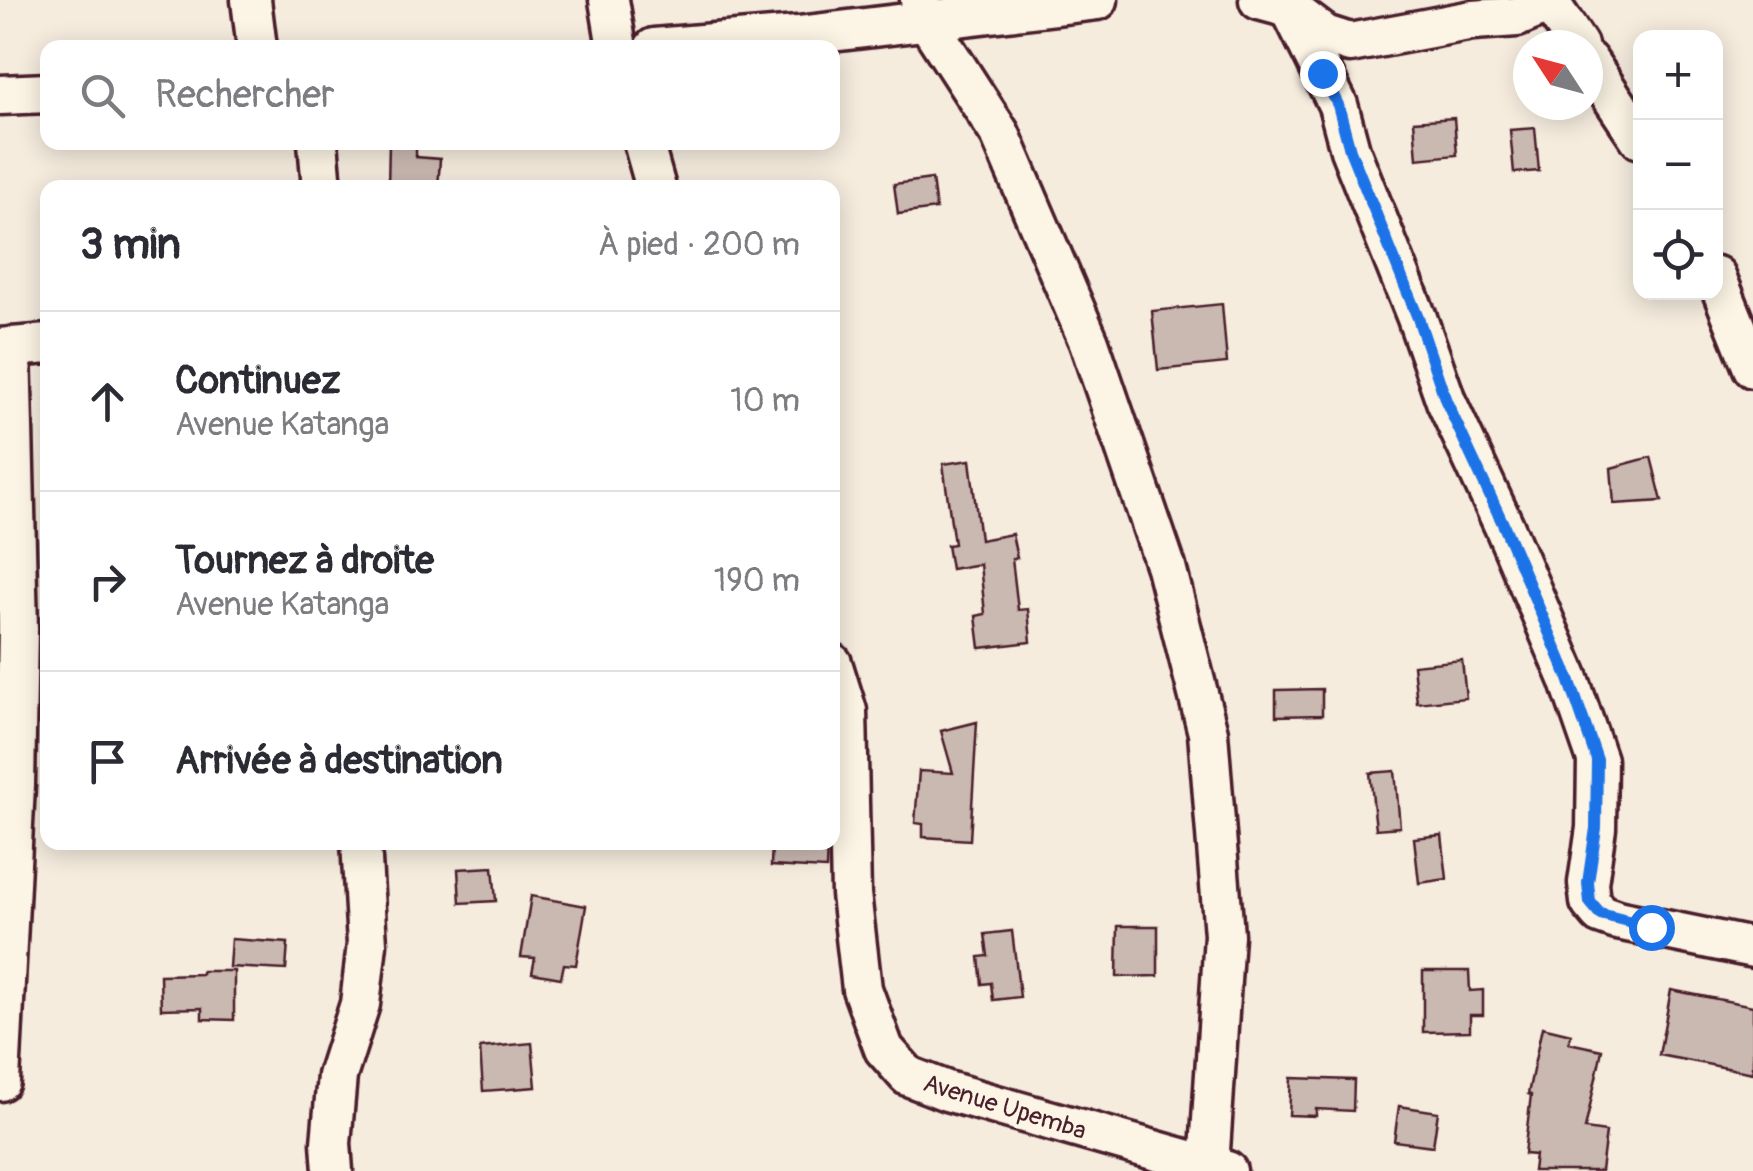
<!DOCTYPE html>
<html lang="fr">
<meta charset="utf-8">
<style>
body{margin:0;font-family:Pangolin,sans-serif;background:#f7f7f7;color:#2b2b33}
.controls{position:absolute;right:30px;top:30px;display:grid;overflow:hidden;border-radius:20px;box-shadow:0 5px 25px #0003}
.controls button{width:90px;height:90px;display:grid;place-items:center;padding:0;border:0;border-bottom:2px solid #e1e1e2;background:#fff;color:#2b2b33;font:50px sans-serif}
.compass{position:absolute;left:1513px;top:30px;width:90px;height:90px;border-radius:50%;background:#fff;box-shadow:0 5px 25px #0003;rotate:306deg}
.stop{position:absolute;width:30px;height:30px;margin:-22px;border:8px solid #1a73e8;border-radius:50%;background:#fff}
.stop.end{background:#1a73e8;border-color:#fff;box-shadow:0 2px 10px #0008}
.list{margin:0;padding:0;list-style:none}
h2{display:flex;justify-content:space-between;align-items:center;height:130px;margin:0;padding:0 40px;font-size:42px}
h2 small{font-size:32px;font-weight:400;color:#7c7c81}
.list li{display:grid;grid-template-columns:65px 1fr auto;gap:30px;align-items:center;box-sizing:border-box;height:180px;padding:0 40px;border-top:2px solid #e1e1e2}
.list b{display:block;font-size:38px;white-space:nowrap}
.list p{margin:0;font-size:32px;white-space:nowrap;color:#7c7c81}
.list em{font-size:32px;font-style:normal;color:#7c7c81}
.icon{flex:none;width:55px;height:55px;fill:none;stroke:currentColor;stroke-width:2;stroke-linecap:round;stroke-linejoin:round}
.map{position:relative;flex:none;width:1753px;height:1171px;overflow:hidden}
.search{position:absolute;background:#fff;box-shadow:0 5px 25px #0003;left:40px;top:40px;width:800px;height:110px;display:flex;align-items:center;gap:25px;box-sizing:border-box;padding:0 35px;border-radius:20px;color:#7c7c81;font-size:38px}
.panel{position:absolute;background:#fff;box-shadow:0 5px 25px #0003;left:40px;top:180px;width:800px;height:670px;border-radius:20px}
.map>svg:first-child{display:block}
</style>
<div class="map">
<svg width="1753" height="1171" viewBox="0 0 1753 1171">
<rect width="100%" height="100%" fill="#f5ecde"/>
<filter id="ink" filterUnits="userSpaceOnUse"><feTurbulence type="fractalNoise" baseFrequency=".01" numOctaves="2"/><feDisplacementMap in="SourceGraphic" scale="20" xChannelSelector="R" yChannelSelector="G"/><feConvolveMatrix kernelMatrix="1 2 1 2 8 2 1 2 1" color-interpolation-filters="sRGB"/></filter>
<g filter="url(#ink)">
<g fill="#cab9b1" stroke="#4a1f2b" stroke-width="2.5">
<polygon points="1454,118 1457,155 1417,159 1414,121"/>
<polygon points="1535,128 1539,171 1514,173 1510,130"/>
<polygon points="389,142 416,143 416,157 440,159 438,188 388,188"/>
<polygon points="932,179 936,209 898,214 894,184"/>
<polygon points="1222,304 1227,363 1158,370 1152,311"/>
<polygon points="1651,457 1662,501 1614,504 1611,468"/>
<polygon points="970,460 980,540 1012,534 1017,558 1012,559 1018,610 1028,609 1031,642 980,648 976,616 985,614 980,564 951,569 947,545 954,544 943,464"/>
<polygon points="1462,660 1466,698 1417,703 1413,665"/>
<polygon points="1322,689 1322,715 1276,716 1276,690"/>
<polygon points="977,722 970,840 923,837 923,824 915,823 919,771 953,773 941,731"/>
<polygon points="1395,771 1400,827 1376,829 1370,773"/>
<polygon points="1442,835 1447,879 1419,883 1414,838"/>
<polygon points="772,842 827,842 826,869 771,866"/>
<polygon points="493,867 496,901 460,903 458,869"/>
<polygon points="531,896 586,906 576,965 564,964 561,978 532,973 535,958 521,957"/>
<polygon points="1118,926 1158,926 1158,976 1117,977"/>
<polygon points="1012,931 1020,997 993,1000 991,983 982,984 979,957 988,956 985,934"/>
<polygon points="231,939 288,943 286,970 229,967"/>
<polygon points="202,971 234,971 234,1020 202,1019 202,1008 161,1009 160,975 202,974"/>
<polygon points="1423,971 1469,971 1470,991 1483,990 1483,1015 1470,1015 1470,1031 1423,1032"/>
<polygon points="1671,990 1753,1006 1753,1073 1659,1055"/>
<polygon points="1542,1027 1571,1034 1569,1043 1602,1050 1585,1129 1606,1132 1601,1171 1533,1171 1535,1155 1524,1154 1531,1095 1528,1094"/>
<polygon points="532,1043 536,1087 483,1091 480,1048"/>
<polygon points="1291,1078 1354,1080 1353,1111 1316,1109 1316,1116 1289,1115"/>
<polygon points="1399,1106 1438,1112 1433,1146 1394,1141"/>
</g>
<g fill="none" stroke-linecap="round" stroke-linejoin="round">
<g stroke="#4a1f2b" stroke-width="45">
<g id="minor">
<polyline points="251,0 257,48"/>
<polyline points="609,0 617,48"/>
<polyline points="920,0 927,21 1000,134 1089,342 1166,567 1208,733 1224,935 1209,1166"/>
<polyline points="1259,0 1289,8 1325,35 1350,43 1473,20 1517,17 1550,3 1551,0"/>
<polyline points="1286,0 1338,105 1350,150 1417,318 1446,401 1504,526 1569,679 1597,760 1596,828 1588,883 1590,902 1600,914 1617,920 1753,948"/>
<polyline points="1550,3 1578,45"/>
<polyline points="654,48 798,36 1098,0"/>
<polyline points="1588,61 1640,139"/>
<polyline points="0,95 48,93"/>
<polyline points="318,142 322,188"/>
<polyline points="643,142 656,188"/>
<polyline points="1716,276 1753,368"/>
<polyline points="0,348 48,344"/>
<polyline points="832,663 847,711 851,894 862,989 884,1049 908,1076 947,1091 1227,1171"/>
<polyline points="0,1081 15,785 18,629 11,347"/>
<polyline points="333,1171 331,1143 337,1076 360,1004 367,944 361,842"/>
</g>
</g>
<use href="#minor" stroke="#fcf5e5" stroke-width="38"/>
</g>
</g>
<g fill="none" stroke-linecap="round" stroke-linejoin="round" filter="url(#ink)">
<polyline stroke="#1a73e8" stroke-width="12" points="1322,73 1338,105 1350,150 1418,318 1446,401 1504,526 1569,679 1597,760 1596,828 1588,883 1590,902 1600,914 1651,927"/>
</g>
<g text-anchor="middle" stroke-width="8" stroke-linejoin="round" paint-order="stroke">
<g font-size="25" fill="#4a1f2b" stroke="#fcf5e5">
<text transform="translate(1005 1106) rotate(17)" y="9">Avenue Upemba</text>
</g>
</g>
</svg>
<div class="controls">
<button>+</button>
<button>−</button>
<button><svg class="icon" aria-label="locate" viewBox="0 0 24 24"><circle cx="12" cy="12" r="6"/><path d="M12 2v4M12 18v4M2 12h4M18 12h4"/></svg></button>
</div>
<svg class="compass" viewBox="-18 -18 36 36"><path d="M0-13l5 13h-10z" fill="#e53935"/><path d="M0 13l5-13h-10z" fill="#7c7c81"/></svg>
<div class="stop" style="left:1651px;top:927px"></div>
<div class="stop end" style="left:1322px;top:73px"></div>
<div class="search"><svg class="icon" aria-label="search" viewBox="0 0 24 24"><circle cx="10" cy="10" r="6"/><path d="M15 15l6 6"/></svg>Rechercher</div>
<section class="panel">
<h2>3 min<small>À pied · 200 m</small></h2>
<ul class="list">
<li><svg class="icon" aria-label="ahead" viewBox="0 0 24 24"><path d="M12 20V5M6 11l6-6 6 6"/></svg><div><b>Continuez</b><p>Avenue Katanga</p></div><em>10 m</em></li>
<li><svg class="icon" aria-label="right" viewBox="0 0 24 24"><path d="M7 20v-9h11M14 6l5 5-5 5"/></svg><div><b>Tournez à droite</b><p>Avenue Katanga</p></div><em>190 m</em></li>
<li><svg class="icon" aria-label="arrive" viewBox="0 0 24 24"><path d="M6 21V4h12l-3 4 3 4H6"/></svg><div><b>Arrivée à destination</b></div></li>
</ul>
</section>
</div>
